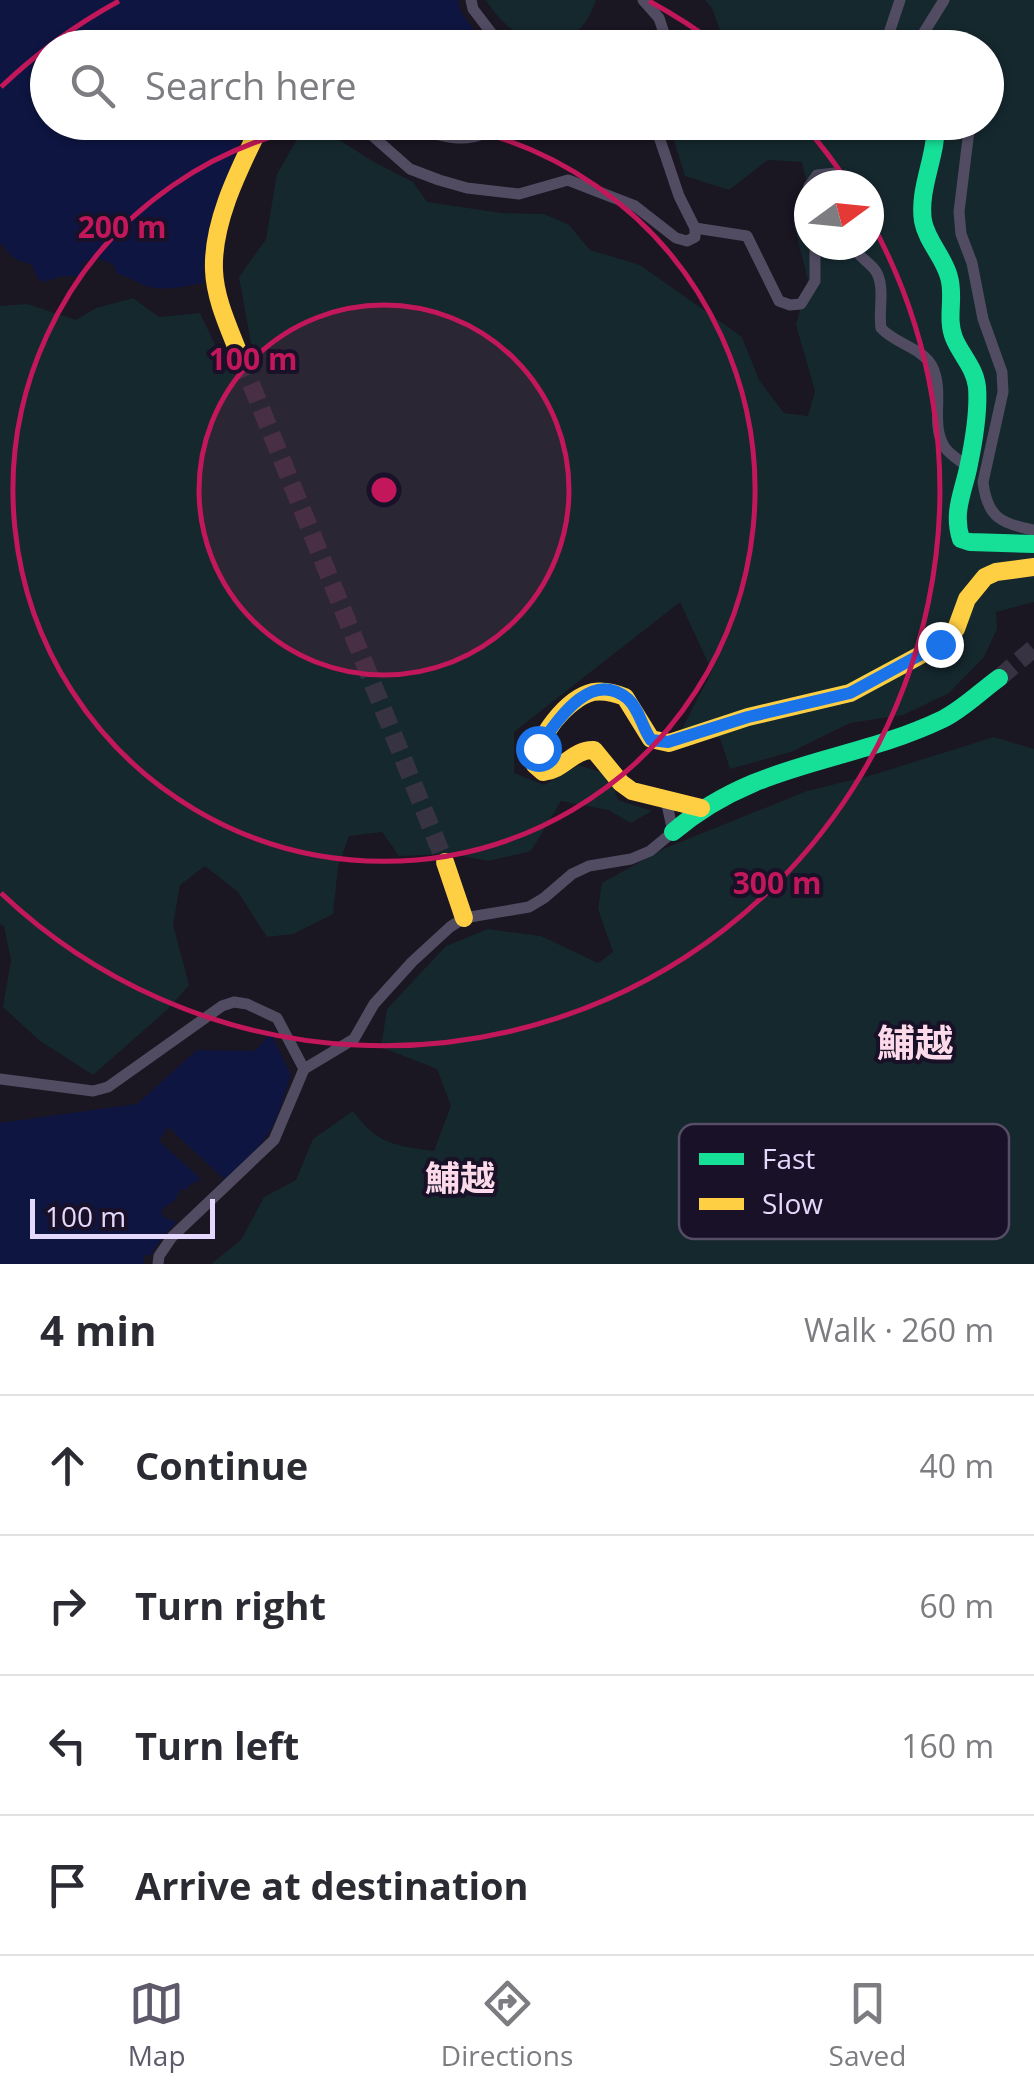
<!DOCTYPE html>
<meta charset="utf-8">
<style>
body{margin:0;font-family:"Open Sans","Noto Sans JP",sans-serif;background:#f2f2f3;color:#2b2b33}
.compass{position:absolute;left:794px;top:170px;width:90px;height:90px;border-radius:50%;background:#fff;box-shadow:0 2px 8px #0004;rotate:75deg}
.scale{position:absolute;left:30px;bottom:25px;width:185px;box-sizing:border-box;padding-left:10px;border:5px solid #e4d8fd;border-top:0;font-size:28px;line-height:35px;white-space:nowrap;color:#e4d8fd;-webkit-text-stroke:8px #191127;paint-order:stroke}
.stop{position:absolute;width:30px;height:30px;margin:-22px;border:8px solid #1a73e8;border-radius:50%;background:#fff}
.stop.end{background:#1a73e8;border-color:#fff;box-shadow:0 2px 10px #0008}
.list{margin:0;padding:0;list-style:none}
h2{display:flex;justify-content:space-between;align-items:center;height:130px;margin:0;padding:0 40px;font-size:42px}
h2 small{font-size:32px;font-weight:400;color:#7c7c81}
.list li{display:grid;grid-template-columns:65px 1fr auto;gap:30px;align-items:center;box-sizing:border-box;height:140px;padding:0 40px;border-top:2px solid #e1e1e2}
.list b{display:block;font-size:38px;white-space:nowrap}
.list em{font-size:32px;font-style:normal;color:#7c7c81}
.icon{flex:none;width:55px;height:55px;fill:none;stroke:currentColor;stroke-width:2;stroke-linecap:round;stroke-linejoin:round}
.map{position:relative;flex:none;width:1034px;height:1264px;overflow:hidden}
.search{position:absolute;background:#fff;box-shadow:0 2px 8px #0004;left:30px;right:30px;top:30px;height:110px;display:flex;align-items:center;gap:25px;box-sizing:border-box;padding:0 35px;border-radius:55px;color:#7c7c81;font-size:38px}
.sheet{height:690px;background:#fff}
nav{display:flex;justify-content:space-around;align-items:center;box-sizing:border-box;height:140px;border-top:2px solid #e1e1e2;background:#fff;font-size:28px;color:#7c7c81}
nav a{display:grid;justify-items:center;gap:5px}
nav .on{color:#5e5a6b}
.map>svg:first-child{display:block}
</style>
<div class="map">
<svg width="1034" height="1264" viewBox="0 0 1034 1264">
<rect width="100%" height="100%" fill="#1a1622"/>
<g fill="#15282e">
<path d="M 486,0 L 596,0 C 574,66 516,49 486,0 Z"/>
<polygon points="705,0 1034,0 1034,602 996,612 997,629 984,657 949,693 903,715 850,723 791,752 730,769 720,738 681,731 712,671 680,602 514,732 514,773 544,785 579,765 609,775 618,800 652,811 631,823 608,810 561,801 531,851 489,861 452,854 399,856 382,832 349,836 338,867 333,914 293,934 267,937 238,892 205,866 180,885 173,925 189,985 168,1009 93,1075 40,1041 3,1007 11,960 4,926 0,924 0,306 27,304 76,320 96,308 133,298 159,317 200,313 227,370 254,360 239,277 266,239 277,174 298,138 333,136 374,162 413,182 427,202 502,213 544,214 569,225 590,250 640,265 742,337 759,380 784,413 808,416 815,391 796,325 808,280 794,225 809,206 809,245 869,245 869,185 809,185 809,194 802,162 768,160 729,190 685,176 669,124 986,122 986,48 726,47 712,8"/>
<path d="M 994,737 L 1034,749 L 1034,1264 L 211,1264 L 241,1240 L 264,1197 L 296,1180 L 313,1139 L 353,1111 C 378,1145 394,1145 434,1151 L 451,1106 L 437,1069 L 381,1047 L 387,1009 L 446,946 L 488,929 L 541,936 L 598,963 L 613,952 L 598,909 L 602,883 L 663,849 L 807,791 L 872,775 Z"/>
</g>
<g fill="#0e1541">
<path d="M 0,0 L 458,0 L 461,12 L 486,47 L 48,48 L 48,122 L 251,123 L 241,138 L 206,244 L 203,283 C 186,286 167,291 150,287 C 138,284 129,276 117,274 L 113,264 L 96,258 L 84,262 L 79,276 L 62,276 L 44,282 L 37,278 L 32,265 L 15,259 L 0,243 Z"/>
<path d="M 271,1034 L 291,1075 C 283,1097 278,1122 263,1141 C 230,1182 177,1209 151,1255 L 144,1255 L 144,1264 L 0,1264 L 0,1123 L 137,1104 L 197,1050 L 255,1051 Z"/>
</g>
<polygon fill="#1a1622" points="168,1127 224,1179 177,1222 164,1218 161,1210 174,1201 181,1189 187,1190 188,1186 201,1179 159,1141"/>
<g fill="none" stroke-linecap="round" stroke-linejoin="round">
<g stroke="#383343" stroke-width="18" stroke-dasharray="18 9" stroke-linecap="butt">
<polyline points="241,359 445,862"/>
<polyline points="999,678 1034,648"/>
</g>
<g stroke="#514c62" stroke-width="11">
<polyline points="471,0 473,9 503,48"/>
<polyline points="643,0 659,18 669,48"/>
<polyline points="884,48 900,0"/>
<polyline points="925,48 923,34 944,0"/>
<polyline points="365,122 367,131 410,169 439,180 467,188 519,194 568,180 635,206 676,238 687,241 695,237 695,228 679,196 654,122"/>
<path d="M 401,122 C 433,134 472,151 500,122"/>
<path d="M 970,122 L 959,212 L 961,234 L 972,263 L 983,319 L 1002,372 L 1003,392 L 983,482 C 987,517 1001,524 1034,530"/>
<polyline points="810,185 817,175 835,173 847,185"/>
<polyline points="809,186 805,203 809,220"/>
<polyline points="695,228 747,236 779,301 790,305 801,304 815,281 815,245"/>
<path d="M 853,245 C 858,257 867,260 875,270 C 886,285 878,311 881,328 C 895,344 921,347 932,366 C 945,391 930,423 944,446 C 948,454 961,461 968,467"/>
<polyline points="0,1079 93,1091 108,1087 222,1006 234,1002 247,1004 277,1018 304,1069"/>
<polyline points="158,1264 159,1256 172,1237 274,1140 304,1069 354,1039 374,1004 412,962 450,927 464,918 529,907 544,898 572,874 589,866 631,859 650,851 673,832 666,800"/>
</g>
<g stroke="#16e098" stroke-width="18">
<path d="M 936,122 C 937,156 918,188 923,221 C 927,242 944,257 949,277 C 955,297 946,318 954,338 C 961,355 975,368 977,387 C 979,412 974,440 969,464 C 964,491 952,511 961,539 L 970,542 L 1034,544"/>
<path d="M 673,832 C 757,760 849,764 943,719 C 963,709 981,691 999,678"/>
</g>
<g stroke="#ffcf43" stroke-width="18">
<path d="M 241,359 C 230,330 215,300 214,270 C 212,220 241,166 262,122"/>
<path d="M 701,808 L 632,791 L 621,783 L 594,750 C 573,749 564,770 543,772 L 535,765 C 535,739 567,698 593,692 C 604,690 615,693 625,697 L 651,739 L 669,743 L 748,717 L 850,693 L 941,644 L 956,629 L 967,599 L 985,577 L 996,572 L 1034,567"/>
<polyline points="445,862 464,918"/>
</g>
</g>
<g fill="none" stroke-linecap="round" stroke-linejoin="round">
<path stroke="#1a73e8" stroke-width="12" d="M 538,748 C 556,723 590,667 628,699 C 639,709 642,727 651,740 L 668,742 L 748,717 L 850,693 L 940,644"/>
</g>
<circle cx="384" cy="490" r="185" fill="#c2185b" fill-opacity=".12"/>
<g fill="none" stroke="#c2185b" stroke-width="5">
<circle cx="384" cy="490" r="185"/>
<path d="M436 123A371 371 0 1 1 332 123"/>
<path d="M1 87A556 556 0 0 1 119 1M649 1A556 556 0 0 1 719 46M804 125A556 556 0 0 1 848 183M870 220A556 556 0 0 1 1 893"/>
</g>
<g text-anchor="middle" stroke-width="8" stroke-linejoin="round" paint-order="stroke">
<g font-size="35" font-weight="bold" fill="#fddae9" stroke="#191127">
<text x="460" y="1191">鯆越</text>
</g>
<g font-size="38" font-weight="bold" fill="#fddae9" stroke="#191127">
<text x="915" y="1057">鯆越</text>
</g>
</g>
<rect x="679" y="1124" width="330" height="115" rx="15" fill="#191127" stroke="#564d67" stroke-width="2.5"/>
<rect x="699" y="1153" width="45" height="12" fill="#16e098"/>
<rect x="699" y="1198" width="45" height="12" fill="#ffcf43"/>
<g font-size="28" fill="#e4d8fd">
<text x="762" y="1169">Fast</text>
<text x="762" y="1214">Slow</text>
</g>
<circle cx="384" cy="490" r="15" fill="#c2185b" stroke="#191127" stroke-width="5"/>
<g font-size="30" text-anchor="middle" font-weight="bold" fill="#c2185b" stroke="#191127" stroke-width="8" stroke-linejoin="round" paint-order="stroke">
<text x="122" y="238">200 m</text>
<text x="253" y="370">100 m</text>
<text x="777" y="894">300 m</text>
</g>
</svg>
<svg class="compass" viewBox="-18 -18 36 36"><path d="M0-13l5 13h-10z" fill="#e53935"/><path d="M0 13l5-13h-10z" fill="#7c7c81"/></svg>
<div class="scale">100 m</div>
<div class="stop" style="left:538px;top:748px"></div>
<div class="stop end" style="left:940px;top:644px"></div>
<div class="search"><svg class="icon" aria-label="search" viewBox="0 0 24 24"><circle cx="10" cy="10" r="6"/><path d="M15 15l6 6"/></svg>Search here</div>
</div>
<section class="sheet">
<h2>4 min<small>Walk · 260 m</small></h2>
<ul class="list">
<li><svg class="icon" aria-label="ahead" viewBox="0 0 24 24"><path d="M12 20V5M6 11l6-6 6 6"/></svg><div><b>Continue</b></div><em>40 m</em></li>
<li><svg class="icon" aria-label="right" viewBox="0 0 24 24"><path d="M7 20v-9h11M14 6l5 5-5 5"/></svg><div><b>Turn right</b></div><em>60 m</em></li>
<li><svg class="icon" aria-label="left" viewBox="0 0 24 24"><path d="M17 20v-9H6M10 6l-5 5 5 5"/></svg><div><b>Turn left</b></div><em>160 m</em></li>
<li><svg class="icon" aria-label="arrive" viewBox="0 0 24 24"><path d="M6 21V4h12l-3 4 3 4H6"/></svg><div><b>Arrive at destination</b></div></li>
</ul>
</section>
<nav>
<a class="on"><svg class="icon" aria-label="map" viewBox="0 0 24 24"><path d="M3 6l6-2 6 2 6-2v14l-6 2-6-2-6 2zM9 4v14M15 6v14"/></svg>Map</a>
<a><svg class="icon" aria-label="directions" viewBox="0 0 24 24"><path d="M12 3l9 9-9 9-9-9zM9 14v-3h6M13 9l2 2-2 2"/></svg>Directions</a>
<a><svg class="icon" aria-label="saved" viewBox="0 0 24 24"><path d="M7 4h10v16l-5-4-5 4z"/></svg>Saved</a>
</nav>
